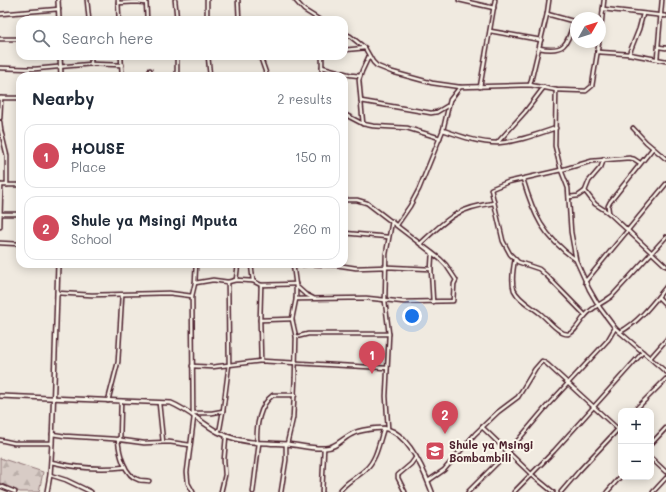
<!DOCTYPE html>
<meta charset="utf-8">
<style>
body{margin:0;font-family:Mali,sans-serif;background:#f6f6f7;color:#1f2937}
.controls{position:absolute;right:12px;bottom:12px;display:grid;overflow:hidden;border-radius:8px;box-shadow:0 2px 10px #0003}
.controls button{width:36px;height:36px;display:grid;place-items:center;padding:0;border:0;border-bottom:1px solid #e0e1e3;background:#fff;color:#1f2937;font:20px sans-serif}
.compass{position:absolute;left:570px;top:12px;width:36px;height:36px;border-radius:50%;background:#fff;box-shadow:0 2px 10px #0003;rotate:51deg}
.you{position:absolute;left:412px;top:316px;width:14px;height:14px;margin:-10px;border:3px solid #fff;border-radius:50%;background:#1a73e8;box-shadow:0 0 0 6px #1a73e833}
.badge{display:grid;place-items:center;width:26px;height:26px;border-radius:50%;background:#d1495b;color:#fff;font-size:13px;font-weight:700}
.pin{position:absolute;translate:-50% -33px;filter:drop-shadow(0 1px 2px #0008)}
.pin::after{content:'';position:absolute;top:21px;width:14px;height:12px;background:inherit;clip-path:polygon(0 0,100% 0,50% 100%)}
.list{margin:0;padding:0;list-style:none}
h2{display:flex;justify-content:space-between;align-items:center;height:52px;margin:0;padding:0 16px;font-size:17px}
h2 small{font-size:13px;font-weight:400;color:#747a83}
.list li{display:grid;grid-template-columns:26px 1fr auto;gap:12px;align-items:center;box-sizing:border-box;height:64px;margin:0 8px 8px;padding:0 8px;border:1px solid #e0e1e3;border-radius:12px}
.list b{display:block;font-size:15px;white-space:nowrap}
.list p{margin:0;font-size:13px;white-space:nowrap;color:#747a83}
.list em{font-size:13px;font-style:normal;color:#747a83}
.icon{flex:none;width:22px;height:22px;fill:none;stroke:currentColor;stroke-width:2;stroke-linecap:round;stroke-linejoin:round}
.map{position:relative;flex:none;width:666px;height:492px;overflow:hidden}
.search{position:absolute;background:#fff;box-shadow:0 2px 10px #0003;left:16px;top:16px;width:332px;height:44px;display:flex;align-items:center;gap:10px;box-sizing:border-box;padding:0 14px;border-radius:12px;color:#747a83;font-size:15px}
.panel{position:absolute;background:#fff;box-shadow:0 2px 10px #0003;left:16px;top:72px;width:332px;height:196px;border-radius:12px}
.map>svg:first-child{display:block}
</style>
<div class="map">
<svg width="666" height="492" viewBox="0 0 666 492">
<defs>
<pattern id="forest-firs" width="22" height="20" patternUnits="userSpaceOnUse"><rect width="22" height="20" fill="#d8ccc6"/><path d="M5 1l3.5 6h-7zM16 11l3.5 6h-7z" fill="#bbafaa"/></pattern>
</defs>
<rect width="100%" height="100%" fill="#f0eae0"/>
<filter id="ink" filterUnits="userSpaceOnUse"><feTurbulence type="fractalNoise" baseFrequency=".025" numOctaves="2"/><feDisplacementMap in="SourceGraphic" scale="8" xChannelSelector="R" yChannelSelector="G"/><feConvolveMatrix kernelMatrix="1 2 1 2 8 2 1 2 1" color-interpolation-filters="sRGB"/></filter>
<g filter="url(#ink)">
<polygon fill="url(#forest-firs)" stroke="#917678" points="0,458 43,472 39,492 20,492 0,483"/>
<g fill="none" stroke-linecap="round" stroke-linejoin="round">
<g stroke="#4a1f2b" stroke-width="5.5">
<g id="minor">
<polyline points="87,0 89,20"/>
<polyline points="118,0 119,20"/>
<polyline points="146,0 147,20"/>
<polyline points="175,0 177,20"/>
<polyline points="207,0 207,20"/>
<polyline points="238,0 239,20"/>
<polyline points="295,0 304,10 320,20"/>
<polyline points="459,0 494,8"/>
<polyline points="118,3 136,2 146,3"/>
<polyline points="603,9 666,16"/>
<polyline points="0,14 59,9"/>
<polyline points="547,14 576,22"/>
<polyline points="490,31 541,40"/>
<polyline points="344,33 350,36 365,48 373,62 377,66 392,72 432,83 460,87 530,85 556,90 586,91 592,86 599,42"/>
<polyline points="600,36 604,0"/>
<polyline points="0,39 20,39"/>
<polyline points="659,47 666,48"/>
<path d="M 539,48 C 566,53 567,44 574,21"/>
<polyline points="344,50 365,48"/>
<polyline points="598,52 629,54 666,61"/>
<polyline points="629,54 639,29 643,14"/>
<polyline points="91,56 91,64"/>
<polyline points="121,56 122,76"/>
<polyline points="208,56 210,76"/>
<polyline points="260,56 267,76"/>
<polyline points="657,59 662,0"/>
<polyline points="322,67 351,75 360,76"/>
<polyline points="0,68 35,69 91,64 122,65"/>
<polyline points="150,76 150,70"/>
<polyline points="177,76 177,56"/>
<polyline points="322,76 322,56"/>
<polyline points="530,85 547,14 549,0"/>
<polyline points="480,87 495,0"/>
<polyline points="556,90 555,146 561,170 568,188 571,232 576,260 589,289 600,308 615,328 666,372"/>
<polyline points="0,98 20,98"/>
<polyline points="361,101 431,113 437,112 447,106"/>
<polyline points="344,114 363,124 373,126 407,128 440,138"/>
<polyline points="0,118 1,98"/>
<polyline points="0,122 1,131 7,156 7,185"/>
<polyline points="363,124 359,80 362,71 369,56"/>
<polyline points="633,128 646,142 666,159"/>
<path d="M 443,130 C 460,136 479,143 498,143 C 517,142 538,134 556,128"/>
<polyline points="498,142 525,112 544,87"/>
<path d="M 523,179 C 534,216 543,236 575,259"/>
<polyline points="1,185 20,185"/>
<polyline points="585,191 595,204 609,213 666,266"/>
<polyline points="569,197 578,196 585,191 589,181 601,167 604,159"/>
<polyline points="609,213 608,206 610,202 653,148"/>
<polyline points="1,214 20,214"/>
<polyline points="397,225 410,206 419,189 443,130 450,100 460,87"/>
<polyline points="0,227 1,185"/>
<polyline points="344,233 388,237"/>
<polyline points="0,243 20,244"/>
<path d="M 420,244 C 447,219 456,208 494,203"/>
<polyline points="432,253 431,269 433,302"/>
<path d="M 515,259 C 513,269 511,281 514,290 C 519,301 533,307 542,315 C 548,320 553,327 560,331 C 562,333 565,334 568,334 C 575,333 580,321 585,316 C 592,307 603,303 612,296 L 666,237"/>
<polyline points="251,264 253,281"/>
<polyline points="293,266 309,264 336,265 356,268 387,267 431,269"/>
<polyline points="236,280 238,264"/>
<polyline points="585,282 666,184"/>
<polyline points="195,283 213,280 228,282 236,280 253,281 261,285 296,284"/>
<polyline points="261,285 260,320 261,361"/>
<polyline points="296,286 305,294 313,298"/>
<polyline points="57,293 92,295 169,293 192,296"/>
<polyline points="658,297 666,305"/>
<polyline points="296,299 366,298 404,302 453,301 454,284 456,280 446,265 440,259 367,203 357,200 344,200"/>
<polyline points="585,315 547,276 539,269 518,262 510,254 503,241 491,189 508,182 561,170 592,161 629,158 634,159 640,163"/>
<polyline points="260,320 292,319"/>
<path d="M 620,332 C 639,322 653,303 666,287"/>
<polyline points="296,337 308,334 389,334"/>
<polyline points="651,357 666,340"/>
<polyline points="192,366 212,367 261,361 387,368"/>
<polyline points="108,401 118,362 122,295"/>
<polyline points="159,403 163,442"/>
<polyline points="634,411 666,379"/>
<polyline points="193,413 212,413 223,411"/>
<polyline points="193,416 192,296 195,283 196,264"/>
<polyline points="482,427 531,474 553,492"/>
<polyline points="388,429 386,396 389,334 385,301 386,254 392,221"/>
<polyline points="218,432 220,428 223,411 229,364 228,282"/>
<polyline points="52,434 65,436 114,439 144,443 169,442 190,445"/>
<path d="M 118,439 C 119,452 124,476 139,480 C 142,481 146,480 149,481"/>
<polyline points="0,440 14,443 52,443"/>
<polyline points="120,440 121,401"/>
<path d="M 257,443 C 256,427 259,405 273,395 L 295,395"/>
<polyline points="287,444 293,418 295,378 296,337 292,319 296,299 296,286 293,264"/>
<polyline points="651,444 666,428"/>
<polyline points="651,458 666,472"/>
<path d="M 51,462 C 76,468 100,470 125,467"/>
<polyline points="50,475 66,480 91,492"/>
<polyline points="428,481 444,470 475,434 498,412 518,397 535,369 542,361 547,364 621,432"/>
<polyline points="0,486 15,492"/>
<polyline points="193,492 188,483 187,472 194,417"/>
<polyline points="221,492 225,475 224,460 226,436"/>
<polyline points="253,492 259,443"/>
<polyline points="281,492 286,460 286,444"/>
<polyline points="322,492 324,448"/>
<path d="M 339,492 C 346,481 357,478 366,469 C 377,459 379,442 384,428"/>
<polyline points="405,492 398,478 398,475 411,464 416,457"/>
<polyline points="468,492 508,452 547,406 608,340 615,328"/>
<polyline points="514,492 554,451 643,352"/>
<polyline points="561,492 579,471 621,426"/>
<polyline points="607,492 621,476"/>
<polyline points="653,492 666,478"/>
</g>
</g>
<g stroke="#4a1f2b" stroke-width="6">
<g id="tertiary">
<polyline points="58,0 59,20"/>
<polyline points="60,56 61,76"/>
<path d="M 0,396 L 171,403 C 188,410 202,423 218,432 C 233,440 252,443 268,443 C 274,444 280,443 286,444 C 299,445 312,449 325,448 C 336,448 343,438 352,434 C 358,430 380,427 387,429 C 409,435 425,473 432,492"/>
<polyline points="47,492 50,475 52,443 58,264"/>
</g>
</g>
<use href="#minor" stroke="#fbf7ec" stroke-width="2.5"/>
<use href="#tertiary" stroke="#fbf7ec" stroke-width="3"/>
</g>
</g>
<defs>
<g id="school-square" transform="scale(1)"><rect x="-9" y="-9" width="18" height="18" rx="4" fill="#d1495b" stroke="#fbf7ec"/><path d="M0-5L7-2L0 1L-7-2ZM-4 1L0 2.5L4 1V4Q0 6-4 4Z" fill="#fff"/></g>
</defs>
<g fill-rule="evenodd">
<use href="#school-square" x="435" y="451"/>
</g>
<g text-anchor="middle" stroke-width="4" stroke-linejoin="round" paint-order="stroke">
<g font-size="11" font-weight="bold" fill="#4a1f2b" stroke="#fbf7ec" text-anchor="start">
<text x="449" y="449">Shule ya Msingi<tspan x="449" dy="13">Bombambili</tspan></text>
</g>
</g>
</svg>
<div class="controls">
<button>+</button>
<button>−</button>
</div>
<svg class="compass" viewBox="-18 -18 36 36"><path d="M0-13l5 13h-10z" fill="#e53935"/><path d="M0 13l5-13h-10z" fill="#747a83"/></svg>
<div class="you"></div>
<div class="pin badge" style="left:372px;top:374px">1</div>
<div class="pin badge" style="left:445px;top:434px">2</div>
<div class="search"><svg class="icon" aria-label="search" viewBox="0 0 24 24"><circle cx="10" cy="10" r="6"/><path d="M15 15l6 6"/></svg>Search here</div>
<section class="panel">
<h2>Nearby<small>2 results</small></h2>
<ul class="list">
<li><span class="badge">1</span><div><b>HOUSE</b><p>Place</p></div><em>150 m</em></li>
<li><span class="badge">2</span><div><b>Shule ya Msingi Mputa</b><p>School</p></div><em>260 m</em></li>
</ul>
</section>
</div>
